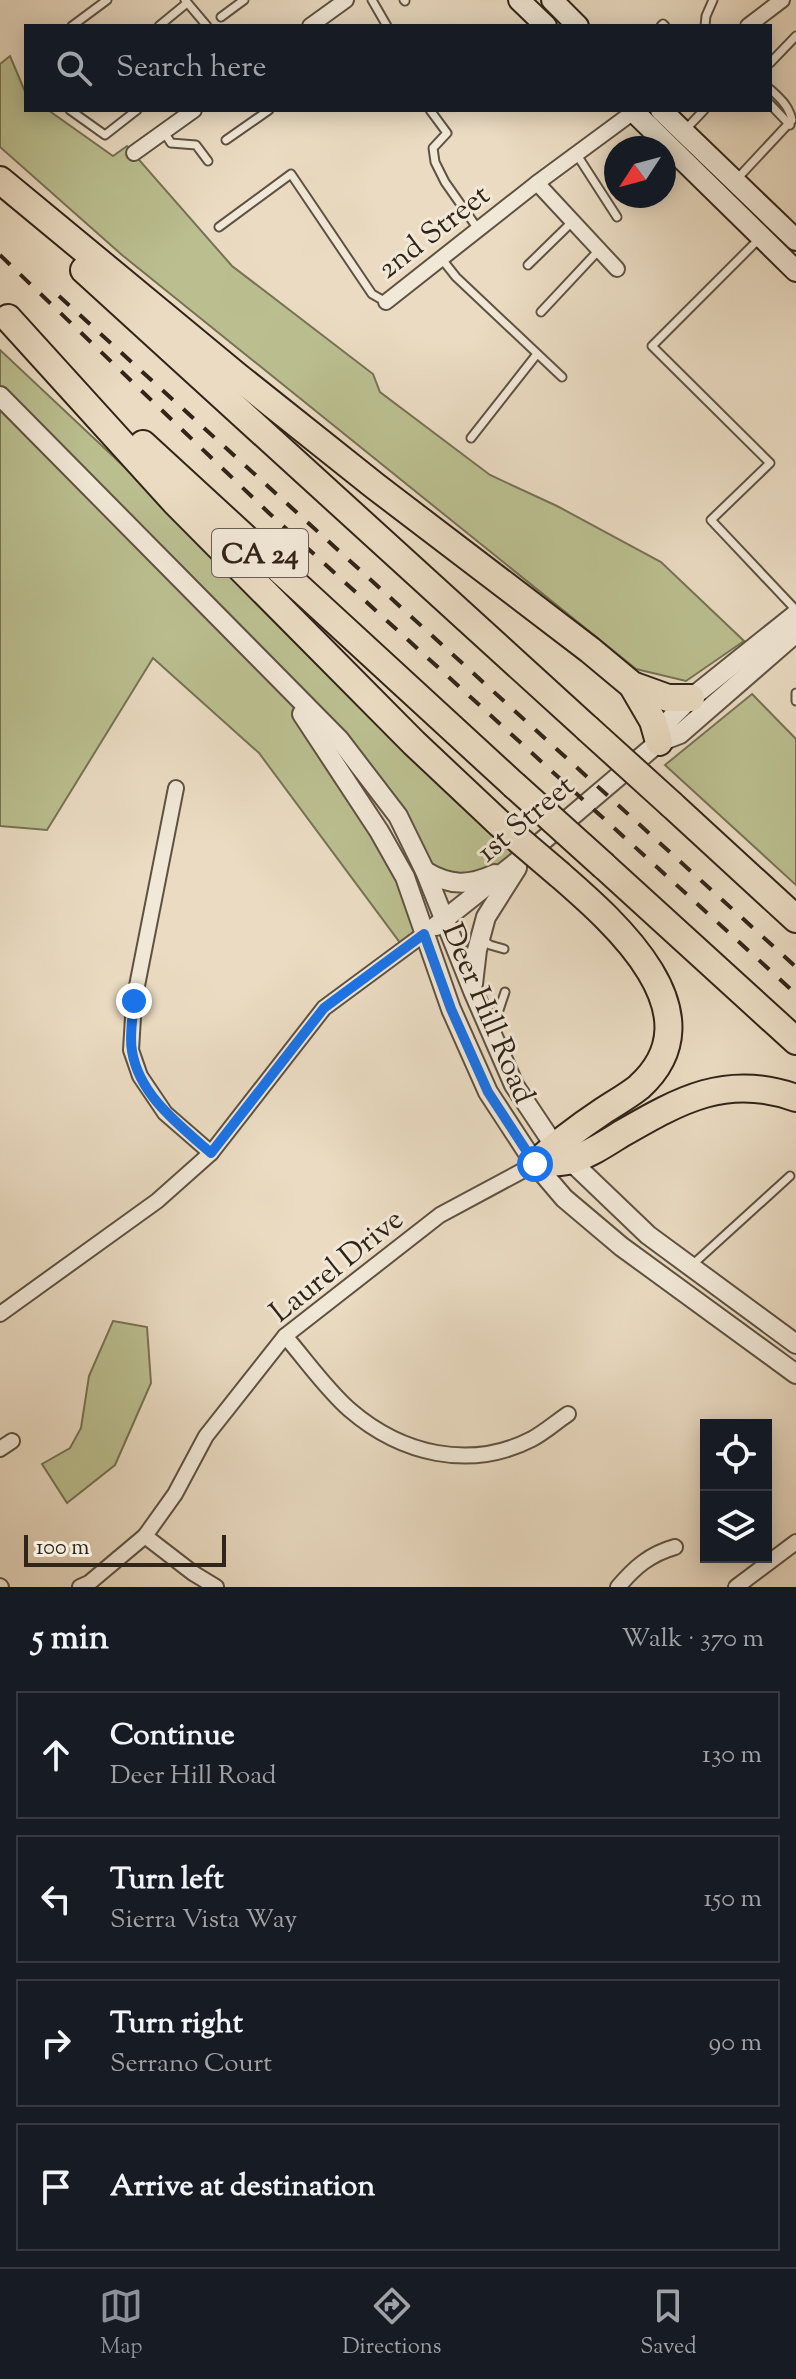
<!DOCTYPE html>
<meta charset="utf-8">
<style>
body{margin:0;font-family:"Sorts Mill Goudy",serif;background:#20242c;color:#f1f3f6}
.controls{position:absolute;right:24px;bottom:24px;display:grid;overflow:hidden;border-radius:0px;box-shadow:0 4px 20px #0003}
.controls button{width:72px;height:72px;display:grid;place-items:center;padding:0;border:0;border-bottom:2px solid #363941;background:#171b24;color:#f1f3f6;font:40px sans-serif}
.compass{position:absolute;left:604px;top:136px;width:72px;height:72px;border-radius:50%;background:#171b24;box-shadow:0 4px 20px #0003;rotate:234deg}
.scale{position:absolute;left:24px;bottom:20px;width:202px;box-sizing:border-box;padding-left:8px;border:4px solid #312418;border-top:0;font-size:22px;line-height:28px;white-space:nowrap;color:#312418;-webkit-text-stroke:6px #f1e8d7;paint-order:stroke}
.stop{position:absolute;width:24px;height:24px;margin:-18px;border:6px solid #1a73e8;border-radius:50%;background:#fff}
.stop.end{background:#1a73e8;border-color:#fff;box-shadow:0 2px 8px #0008}
.list{margin:0;padding:0;list-style:none}
h2{display:flex;justify-content:space-between;align-items:center;height:104px;margin:0;padding:0 32px;font-size:34px}
h2 small{font-size:26px;font-weight:400;color:#9ea1a6}
.list li{display:grid;grid-template-columns:52px 1fr auto;gap:24px;align-items:center;box-sizing:border-box;height:128px;margin:0 16px 16px;padding:0 16px;border:2px solid #363941;border-radius:0px}
.list b{display:block;font-size:30px;white-space:nowrap}
.list p{margin:0;font-size:26px;white-space:nowrap;color:#9ea1a6}
.list em{font-size:26px;font-style:normal;color:#9ea1a6}
.icon{flex:none;width:44px;height:44px;fill:none;stroke:currentColor;stroke-width:2;stroke-linecap:round;stroke-linejoin:round}
.map{position:relative;flex:none;width:796px;height:1587px;overflow:hidden}
.search{position:absolute;background:#171b24;box-shadow:0 4px 20px #0003;left:24px;right:24px;top:24px;height:88px;display:flex;align-items:center;gap:20px;box-sizing:border-box;padding:0 28px;border-radius:0px;color:#9ea1a6;font-size:30px}
.sheet{height:680px;background:#171b24}
nav{display:flex;justify-content:space-around;align-items:center;box-sizing:border-box;height:112px;border-top:2px solid #363941;background:#171b24;font-size:22px;color:#9ea1a6}
nav a{display:grid;justify-items:center;gap:4px}
nav .on{color:#8c9099}
.map>svg:first-child{display:block}
</style>
<div class="map">
<svg width="796" height="1587" viewBox="0 0 796 1587">
<rect width="100%" height="100%" fill="#eadbc2"/>
<filter id="stains"><feTurbulence type="fractalNoise" baseFrequency=".0025" numOctaves="4"/><feColorMatrix values="0 0 0 0 .2 0 0 0 0 .09 0 0 0 0 .02 0 0 0 .5 -.17"/></filter>
<radialGradient id="worn" r=".72"><stop offset=".6" stop-color="#630" stop-opacity="0"/><stop offset="1" stop-color="#630" stop-opacity=".3"/></radialGradient>
<g fill="#bbbf90" stroke="#767254" stroke-width="2">
<polygon points="10,56 26,94 26,110 48,110 113,156 127,146 232,266 373,374 380,392 490,475 557,506 661,562 744,641 686,681 636,669 122,255 0,147 0,64"/>
<polygon points="0,350 167,507 523,857 512,866 442,881 398,816 279,681 379,831 424,934 404,948 259,753 153,658 47,830 0,826"/>
<polygon points="752,694 796,739 796,885 665,765"/>
<polygon points="113,1321 147,1327 151,1383 115,1465 67,1503 42,1464 70,1448 81,1428 89,1376"/>
</g>
<g fill="none" stroke-linecap="round" stroke-linejoin="round">
<g stroke="#5f5242" stroke-width="11">
<g id="service">
<polyline points="185,0 207,26"/>
<polyline points="372,0 387,26"/>
<polyline points="404,0 405,1"/>
<polyline points="221,17 244,0"/>
<polyline points="72,26 107,0"/>
<polyline points="159,26 187,3"/>
<polyline points="661,26 663,24 665,26"/>
<polyline points="705,26 706,16 713,0"/>
<polyline points="770,63 796,36"/>
<polyline points="770,104 790,125"/>
<polyline points="70,110 105,135 137,110"/>
<polyline points="430,110 447,133 433,148 435,162 445,182 478,229"/>
<polyline points="686,129 704,110"/>
<polyline points="164,132 171,143 196,145 208,161"/>
<polyline points="226,140 269,110"/>
<polyline points="577,155 617,217"/>
<path d="M 736,180 L 792,120 C 789,106 780,98 770,89"/>
<polyline points="219,227 291,174 372,294 386,302"/>
<polyline points="761,237 652,346 770,463 711,520 796,610"/>
<polyline points="441,258 456,277 562,377"/>
<polyline points="528,265 572,222"/>
<polyline points="541,312 599,250"/>
<polyline points="471,438 537,354"/>
<polyline points="796,693 796,701"/>
<polyline points="481,939 490,945 504,949"/>
<polyline points="497,1030 498,1013 505,992"/>
<polyline points="691,1266 790,1176"/>
</g>
</g>
<g stroke="#5f5242" stroke-width="18">
<g id="minor">
<polyline points="310,26 346,0"/>
<polyline points="748,26 782,0"/>
<polyline points="134,153 194,110"/>
<polyline points="537,183 617,269"/>
<polyline points="386,302 537,183 636,110"/>
<polyline points="176,788 134,1001 131,1050 140,1076 165,1113 211,1153"/>
<polyline points="0,1314 157,1201 211,1153 324,1008 424,934"/>
<path d="M 285,1336 C 306,1360 326,1389 350,1410 C 401,1454 470,1471 532,1439 C 545,1432 556,1422 568,1414"/>
<polyline points="0,1449 12,1441"/>
<polyline points="145,1536 193,1573 216,1587"/>
<polyline points="0,1586 1,1587"/>
<polyline points="80,1587 89,1583 145,1536 175,1494 206,1436 285,1336 440,1215 535,1164"/>
<path d="M 618,1587 C 635,1567 650,1554 675,1547"/>
<polyline points="736,1587 796,1542"/>
</g>
</g>
<g stroke="#5f5242" stroke-width="22">
<g id="tertiary">
<polyline points="0,396 339,739 398,816 425,871 473,991 514,1085 554,1145 648,1235 796,1344"/>
<polyline points="302,714 379,831 405,877 451,1009 488,1092 535,1164 564,1198 622,1247 796,1374"/>
<polyline points="659,742 670,719 691,698 796,614"/>
<path d="M 425,871 C 450,886 469,886 495,874"/>
<polyline points="436,926 533,849 659,742 680,734 796,633"/>
<polyline points="473,984 477,950 486,917 517,868"/>
</g>
</g>
<g stroke="#312418" stroke-width="24">
<g id="secondary">
<polyline points="519,0 546,26"/>
<polyline points="552,0 578,26"/>
<polyline points="632,110 796,271"/>
<polyline points="661,110 796,240"/>
</g>
</g>
<g stroke="#312418" stroke-width="30">
<g id="motorway">
<polyline points="0,180 237,376 375,486 590,650 632,685 668,698 691,698"/>
<polyline points="84,270 587,728"/>
<polyline points="8,318 175,502 414,743 499,823"/>
<polyline points="143,444 514,785"/>
<polyline points="632,685 653,721 659,742"/>
<polyline points="672,805 796,919"/>
<polyline points="604,866 796,1041"/>
<path d="M 535,1164 C 556,1144 579,1127 603,1111 C 615,1103 628,1096 639,1087 C 720,1014 614,922 560,875"/>
<path d="M 535,1164 C 547,1163 561,1163 572,1160 C 590,1154 605,1144 621,1134 C 680,1100 727,1073 796,1098"/>
</g>
</g>
<use href="#service" stroke="#f1e8d7" stroke-width="7"/>
<use href="#minor" stroke="#f1e8d7" stroke-width="14"/>
<use href="#tertiary" stroke="#f1e8d7" stroke-width="18"/>
<use href="#secondary" stroke="#f1e8d7" stroke-width="20"/>
<use href="#motorway" stroke="#eadbc2" stroke-width="26"/>
<g stroke="#312418" stroke-width="4" stroke-dasharray="14 14" stroke-linecap="butt">
<polyline points="0,255 270,514 796,994"/>
<polyline points="59,296 796,967"/>
</g>
<g stroke="#312418" stroke-width="30" stroke-linecap="butt">
<g id="motorway-bridge">
<polyline points="587,728 672,805"/>
<polyline points="514,785 604,866"/>
<polyline points="499,823 560,875"/>
</g>
</g>
<use href="#motorway-bridge" stroke="#eadbc2" stroke-width="26"/>
</g>
<g fill="none" stroke-linecap="round" stroke-linejoin="round">
<path stroke="#1a73e8" stroke-width="10" d="M 134,1001 C 133,1016 129,1036 132,1051 C 139,1095 179,1125 211,1153 L 324,1008 L 424,934 L 451,1009 L 488,1092 L 535,1164"/>
</g>
<g text-anchor="middle" stroke-width="6" stroke-linejoin="round" paint-order="stroke">
<rect fill="#f1e8d7" stroke="#6b5f51" stroke-width="2" x="212" y="529" width="96" height="48" rx="6"/>
<g font-size="28" font-weight="bold" fill="#312418">
<text x="260" y="563">CA 24</text>
</g>
<g font-size="30" fill="#312418" stroke="#f1e8d7">
<text transform="translate(433 231) rotate(-38)" y="10">2nd Street</text>
<text transform="translate(525 818) rotate(-40)" y="10">1st Street</text>
<text transform="translate(489 1013) rotate(67)" y="10">Deer Hill Road</text>
<text transform="translate(336 1265) rotate(-39)" y="10">Laurel Drive</text>
</g>
</g>
<rect width="100%" height="100%" filter="url(#stains)"/>
<rect width="100%" height="100%" fill="url(#worn)"/>
</svg>
<div class="controls">
<button><svg class="icon" aria-label="locate" viewBox="0 0 24 24"><circle cx="12" cy="12" r="6"/><path d="M12 2v4M12 18v4M2 12h4M18 12h4"/></svg></button>
<button><svg class="icon" aria-label="layers" viewBox="0 0 24 24"><path d="M12 4l9 5-9 5-9-5zM3 14l9 5 9-5"/></svg></button>
</div>
<svg class="compass" viewBox="-18 -18 36 36"><path d="M0-13l5 13h-10z" fill="#e53935"/><path d="M0 13l5-13h-10z" fill="#9ea1a6"/></svg>
<div class="scale">100 m</div>
<div class="stop" style="left:535px;top:1164px"></div>
<div class="stop end" style="left:134px;top:1001px"></div>
<div class="search"><svg class="icon" aria-label="search" viewBox="0 0 24 24"><circle cx="10" cy="10" r="6"/><path d="M15 15l6 6"/></svg>Search here</div>
</div>
<section class="sheet">
<h2>5 min<small>Walk · 370 m</small></h2>
<ul class="list">
<li><svg class="icon" aria-label="ahead" viewBox="0 0 24 24"><path d="M12 20V5M6 11l6-6 6 6"/></svg><div><b>Continue</b><p>Deer Hill Road</p></div><em>130 m</em></li>
<li><svg class="icon" aria-label="left" viewBox="0 0 24 24"><path d="M17 20v-9H6M10 6l-5 5 5 5"/></svg><div><b>Turn left</b><p>Sierra Vista Way</p></div><em>150 m</em></li>
<li><svg class="icon" aria-label="right" viewBox="0 0 24 24"><path d="M7 20v-9h11M14 6l5 5-5 5"/></svg><div><b>Turn right</b><p>Serrano Court</p></div><em>90 m</em></li>
<li><svg class="icon" aria-label="arrive" viewBox="0 0 24 24"><path d="M6 21V4h12l-3 4 3 4H6"/></svg><div><b>Arrive at destination</b></div></li>
</ul>
</section>
<nav>
<a class="on"><svg class="icon" aria-label="map" viewBox="0 0 24 24"><path d="M3 6l6-2 6 2 6-2v14l-6 2-6-2-6 2zM9 4v14M15 6v14"/></svg>Map</a>
<a><svg class="icon" aria-label="directions" viewBox="0 0 24 24"><path d="M12 3l9 9-9 9-9-9zM9 14v-3h6M13 9l2 2-2 2"/></svg>Directions</a>
<a><svg class="icon" aria-label="saved" viewBox="0 0 24 24"><path d="M7 4h10v16l-5-4-5 4z"/></svg>Saved</a>
</nav>
